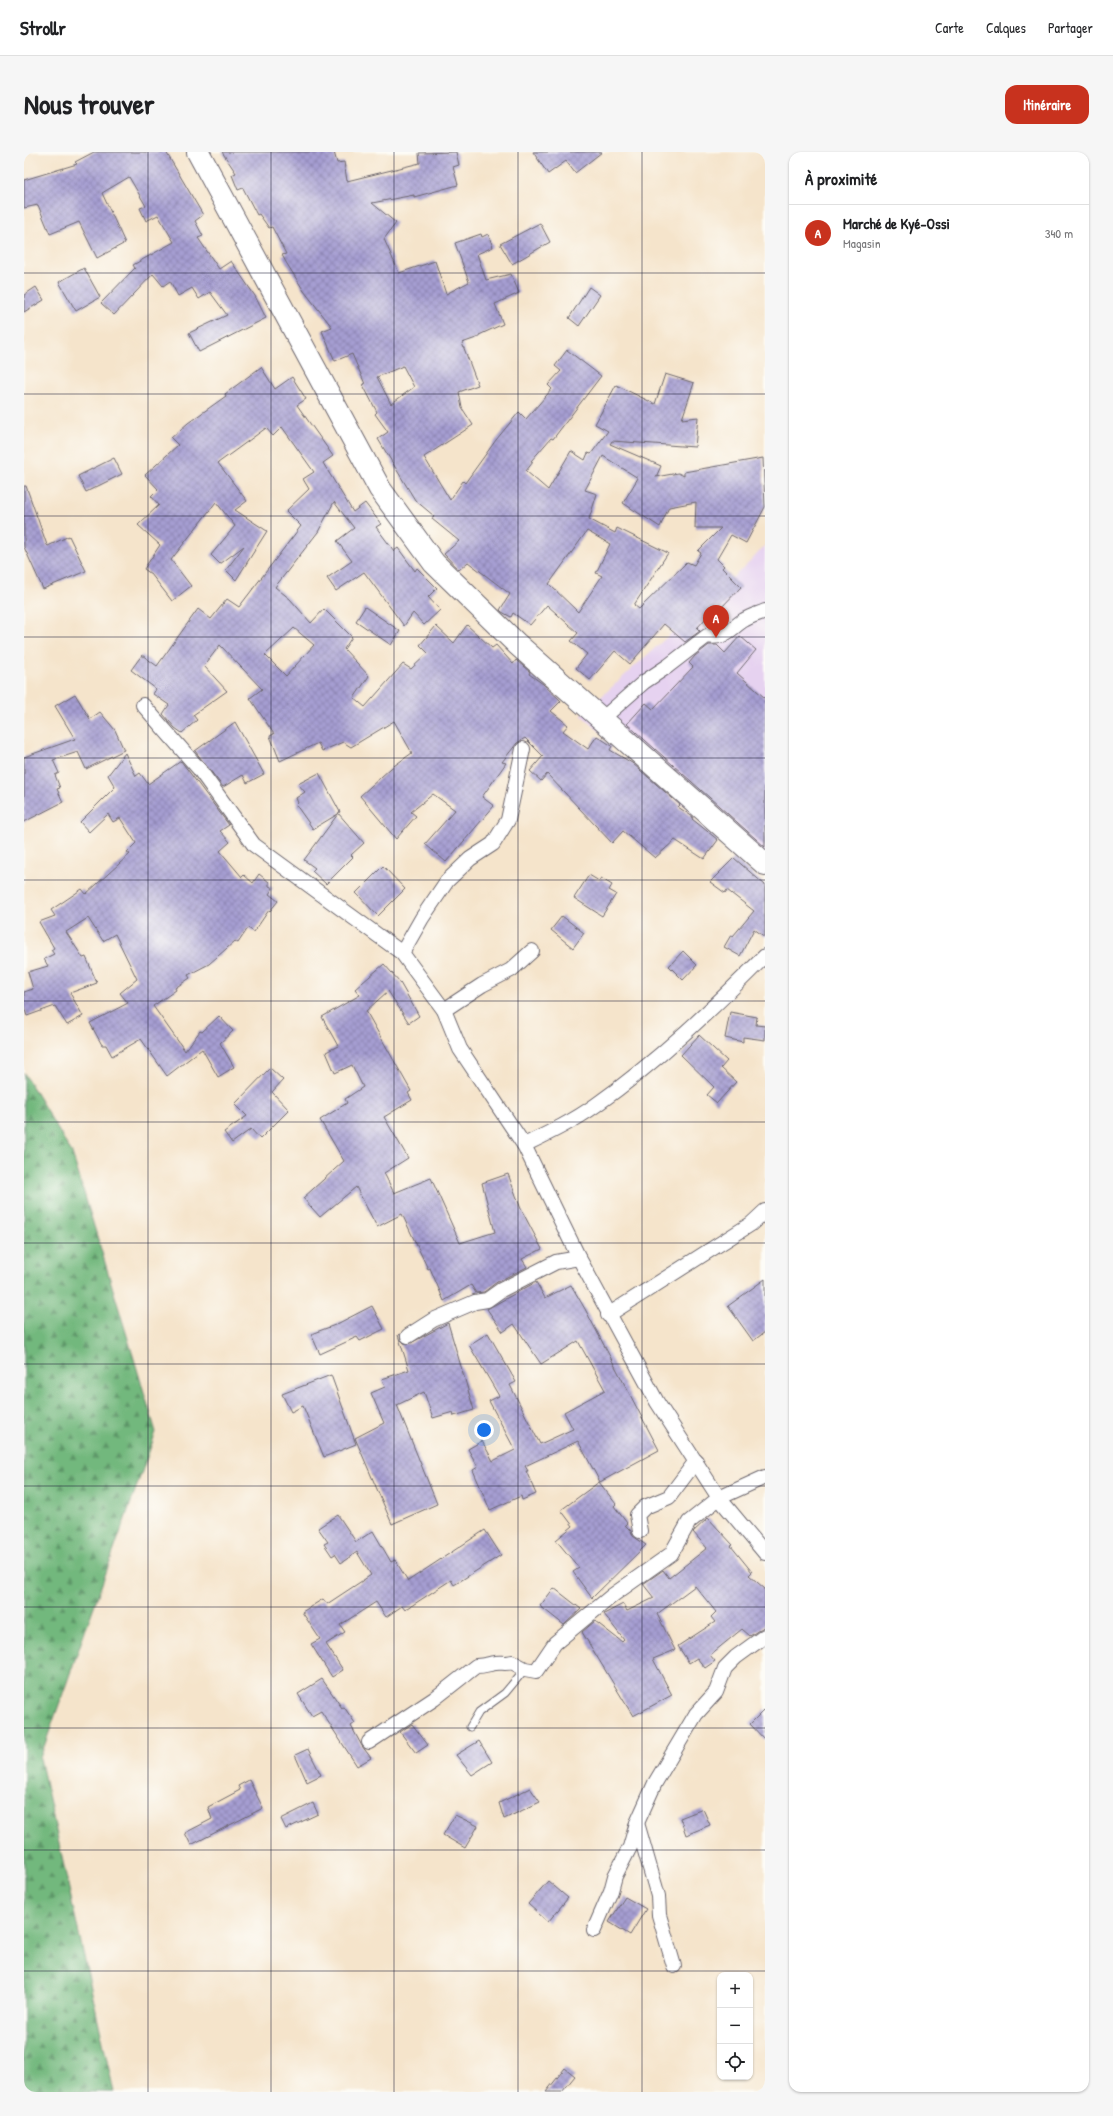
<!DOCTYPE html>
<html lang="fr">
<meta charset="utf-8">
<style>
body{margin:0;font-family:"Patrick Hand",sans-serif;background:#f6f6f6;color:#202124}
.controls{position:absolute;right:12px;bottom:12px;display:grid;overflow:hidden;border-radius:8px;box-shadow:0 1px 3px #0004}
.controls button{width:36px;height:36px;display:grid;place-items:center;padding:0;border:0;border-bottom:1px solid #e0e0e0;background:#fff;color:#202124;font:20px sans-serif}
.you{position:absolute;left:460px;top:1278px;width:14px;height:14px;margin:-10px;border:3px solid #fff;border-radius:50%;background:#1a73e8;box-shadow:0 0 0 6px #1a73e833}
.badge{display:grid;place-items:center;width:26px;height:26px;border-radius:50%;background:#c8321e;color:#fff;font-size:13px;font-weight:700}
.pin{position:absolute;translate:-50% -33px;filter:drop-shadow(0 1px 2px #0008)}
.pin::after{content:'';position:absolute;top:21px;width:14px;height:12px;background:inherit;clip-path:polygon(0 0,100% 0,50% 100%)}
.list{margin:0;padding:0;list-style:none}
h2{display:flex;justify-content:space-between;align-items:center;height:52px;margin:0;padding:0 16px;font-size:17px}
h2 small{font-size:13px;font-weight:400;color:#757577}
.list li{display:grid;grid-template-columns:26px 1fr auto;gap:12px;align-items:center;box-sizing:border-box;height:56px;padding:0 16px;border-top:1px solid #e0e0e0}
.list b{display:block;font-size:15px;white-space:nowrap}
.list p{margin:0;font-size:13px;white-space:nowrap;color:#757577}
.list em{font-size:13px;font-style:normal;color:#757577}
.icon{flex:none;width:22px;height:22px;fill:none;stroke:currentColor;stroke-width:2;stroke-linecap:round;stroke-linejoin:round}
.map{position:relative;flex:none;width:741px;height:1940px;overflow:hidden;border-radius:12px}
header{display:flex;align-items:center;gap:24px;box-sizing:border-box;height:56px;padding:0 20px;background:#fff;border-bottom:1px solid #e0e0e0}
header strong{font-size:19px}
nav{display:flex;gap:22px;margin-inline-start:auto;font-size:14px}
.intro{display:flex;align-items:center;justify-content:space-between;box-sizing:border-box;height:96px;padding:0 24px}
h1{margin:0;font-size:28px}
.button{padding:10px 18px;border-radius:12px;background:#c8321e;color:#fff;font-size:14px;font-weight:700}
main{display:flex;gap:24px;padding:0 24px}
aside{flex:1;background:#fff;border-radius:12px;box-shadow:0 1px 3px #0004}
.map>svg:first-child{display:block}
</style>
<header>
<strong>Strollr</strong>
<nav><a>Carte</a><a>Calques</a><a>Partager</a></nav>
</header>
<div class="intro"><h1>Nous trouver</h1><a class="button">Itinéraire</a></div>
<main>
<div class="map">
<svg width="741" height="1940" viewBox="0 0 741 1940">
<defs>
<pattern id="forest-firs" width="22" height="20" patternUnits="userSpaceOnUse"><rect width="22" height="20" fill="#72b87d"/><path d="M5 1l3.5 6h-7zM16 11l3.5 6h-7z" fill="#5d9568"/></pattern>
<pattern id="building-cross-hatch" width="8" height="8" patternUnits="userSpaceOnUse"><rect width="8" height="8" fill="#a69ed2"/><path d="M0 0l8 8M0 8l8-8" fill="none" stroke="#8780ac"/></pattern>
</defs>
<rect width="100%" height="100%" fill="#fdfcf7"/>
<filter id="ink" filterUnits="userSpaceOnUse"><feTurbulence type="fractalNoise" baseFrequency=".025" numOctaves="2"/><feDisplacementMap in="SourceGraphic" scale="8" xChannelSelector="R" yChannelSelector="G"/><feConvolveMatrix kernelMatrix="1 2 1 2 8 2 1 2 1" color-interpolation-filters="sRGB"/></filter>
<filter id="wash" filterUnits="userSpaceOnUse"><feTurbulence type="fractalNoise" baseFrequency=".012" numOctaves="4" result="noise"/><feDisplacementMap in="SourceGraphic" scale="16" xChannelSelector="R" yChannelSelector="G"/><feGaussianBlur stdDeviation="0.9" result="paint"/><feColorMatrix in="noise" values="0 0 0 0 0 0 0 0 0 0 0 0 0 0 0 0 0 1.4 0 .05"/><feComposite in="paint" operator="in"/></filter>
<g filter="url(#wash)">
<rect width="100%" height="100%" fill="#f5e4cb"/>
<polygon fill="#e6d2f0" points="741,393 741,724 557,563 727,409"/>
<polygon fill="url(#forest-firs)" stroke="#4a6d5c" points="0,921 48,1001 132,1280 16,1606 90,1940 0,1940"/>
<g id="blocks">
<g fill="url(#building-cross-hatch)" fill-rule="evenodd">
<polygon points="70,0 142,0 179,63 171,69 179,84 174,86 195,117 207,109 231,144 242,166 175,200 165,181 203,163 186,140 175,147 168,136 154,144 146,129 139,134 129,122 90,163 77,151 111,116 109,113 150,90 134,63 122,69 116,56 122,54 105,25 78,41 101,91 73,106 55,70 26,82 14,53 0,56 0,28 53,12 51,10"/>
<path d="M 198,0 L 310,0 L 313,11 L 320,10 L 323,29 L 396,11 L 395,1 L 432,0 L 435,13 L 429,15 L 434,33 L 390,45 L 390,43 L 348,51 L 372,71 L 360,87 L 375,121 L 411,109 L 422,142 L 445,130 L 431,91 L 457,82 L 458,85 L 464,82 L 469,95 L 453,102 L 462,128 L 487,122 L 495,141 L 471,152 L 479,172 L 455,183 L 455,185 L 438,191 L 454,233 L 435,240 L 438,256 L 449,273 L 400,305 L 426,348 L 439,329 L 441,331 L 472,288 L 495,260 L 502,267 L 528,237 L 524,233 L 537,219 L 531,214 L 543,198 L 577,224 L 529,287 L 527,286 L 507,309 L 509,310 L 502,319 L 524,338 L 547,299 L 561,308 L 564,301 L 567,302 L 584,279 L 571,272 L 592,233 L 631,252 L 641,222 L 670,231 L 658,267 L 674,265 L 671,295 L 588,289 L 586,292 L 637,314 L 632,325 L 654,321 L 660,324 L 660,320 L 739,306 L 741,355 L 722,391 L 707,383 L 693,407 L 700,414 L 698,416 L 717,435 L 696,457 L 693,454 L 673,476 L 676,479 L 661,490 L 640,472 L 606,512 L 591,499 L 566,528 L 552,516 L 563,502 L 547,489 L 554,481 L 523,453 L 506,473 L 489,461 L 487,465 L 478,460 L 476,458 L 486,442 L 444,410 L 435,418 L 420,402 L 435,389 L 408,367 L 410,364 L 391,348 L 354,287 L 364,280 L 351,262 L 353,260 L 339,233 L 341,232 L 328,202 L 311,209 L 298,179 L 308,175 L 280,139 L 263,112 L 258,103 L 262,102 L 248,75 L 245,76 L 235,62 L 233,63 L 219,36 L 214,38 L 208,23 L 212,21 ZM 379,214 L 390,235 L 367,252 L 353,225 ZM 579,304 L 614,326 L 599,351 L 636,375 L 645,355 L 672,350 L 671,376 L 697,376 L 674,399 L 677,401 L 670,413 L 663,410 L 615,457 L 610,453 L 644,401 L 593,376 L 591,381 L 565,367 L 573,342 L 561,338 ZM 563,379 L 586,392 L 572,421 L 578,424 L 554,460 L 525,432 Z"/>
<polygon points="509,0 578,0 551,21 542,9 524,22"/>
<polygon points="516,71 526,90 488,112 476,92"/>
<polygon points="60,116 76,145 52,159 35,130"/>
<polygon points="12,135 20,148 0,160 0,143"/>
<polygon points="565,135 576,143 555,174 545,166"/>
<path d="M 237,215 L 251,237 L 268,225 L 282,247 L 273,253 L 309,304 L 299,311 L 329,360 L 341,351 L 357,372 L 352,375 L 370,399 L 374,396 L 391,419 L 393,416 L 413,436 L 404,445 L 416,458 L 400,473 L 389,461 L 380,474 L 340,420 L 312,439 L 303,426 L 328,409 L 313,389 L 330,376 L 310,350 L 294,380 L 251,435 L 266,447 L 287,471 L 300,457 L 328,485 L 320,497 L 345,524 L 330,546 L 341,555 L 379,512 L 387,517 L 404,501 L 396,493 L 412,474 L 430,491 L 443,473 L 468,496 L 472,493 L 489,512 L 492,508 L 506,520 L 505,522 L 519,532 L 537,549 L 527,559 L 544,573 L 539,579 L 564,597 L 573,584 L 588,594 L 586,598 L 608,611 L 656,653 L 654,655 L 669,665 L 668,667 L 694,688 L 680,707 L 651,688 L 631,706 L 599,679 L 588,691 L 523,622 L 517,629 L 506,619 L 519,604 L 501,586 L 493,591 L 478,610 L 482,611 L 458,645 L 470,654 L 422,710 L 401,692 L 431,658 L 409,642 L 387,660 L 392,664 L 372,687 L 336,644 L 367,616 L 388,601 L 370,569 L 327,595 L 319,590 L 298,599 L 294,591 L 256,609 L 246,584 L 250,582 L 226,546 L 238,537 L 196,493 L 180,514 L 203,539 L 169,563 L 173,568 L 158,581 L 151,576 L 139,562 L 145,553 L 129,542 L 132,537 L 107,518 L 118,503 L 133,514 L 174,457 L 187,467 L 203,447 L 215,455 L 277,374 L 262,359 L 285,337 L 279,327 L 290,320 L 258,275 L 249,284 L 242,276 L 194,311 L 223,349 L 211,358 L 243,379 L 212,428 L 202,418 L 220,394 L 196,412 L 187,403 L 211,374 L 192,350 L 147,408 L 167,434 L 148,449 L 127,422 L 120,417 L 136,393 L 114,373 L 135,353 L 127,344 L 134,337 L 121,323 L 154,293 L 147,286 L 164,271 L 202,244 L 201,242 ZM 270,476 L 290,493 L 262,524 L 241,503 Z"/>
<polygon points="90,306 98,322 62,340 54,324"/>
<polygon points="0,334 2,334 23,393 24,394 45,384 62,419 19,437 0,395"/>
<polygon points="341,455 376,479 367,493 332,469"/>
<polygon points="716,484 732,498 713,521 741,546 741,695 603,572 622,551 629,557 669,515 665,511 671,504 685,493 693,493 701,501"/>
<polygon points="51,542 66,567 76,560 91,578 100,598 62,617 54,600 29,608 35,621 31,623 36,636 33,637 39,650 0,670 0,605 51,587 31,554"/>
<polygon points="211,570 240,622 223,631 219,623 199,635 171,599"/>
<polygon points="101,601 112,624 116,621 124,632 157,609 205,673 196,679 206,690 196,699 218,725 220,723 229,731 235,722 245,730 245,734 249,736 245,742 254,749 246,759 245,758 230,780 224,776 214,791 211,789 185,812 164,823 166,826 151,836 152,838 129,854 161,899 176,879 178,880 195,864 209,879 196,891 210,915 194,925 178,897 143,924 117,887 88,904 82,893 78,893 66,871 104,851 96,841 113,827 91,782 79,789 64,766 42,780 59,806 62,805 73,831 46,841 59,864 43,873 31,854 3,864 0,855 0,840 9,837 4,820 24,814 20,807 30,802 27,798 30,796 15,770 31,764 27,758 58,737 62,742 106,702 103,700 112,691 96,666 89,670 84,662 65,680 56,670 91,635 84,623"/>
<polygon points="295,621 316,660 314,661 340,691 327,703 329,705 302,732 288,719 291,716 280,708 314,662 289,677 272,653 274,651 272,646 281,640 274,632"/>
<polygon points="710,706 741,733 741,785 730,777 716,804 700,795 707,783 709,784 730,759 703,738 701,741 686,730"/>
<polygon points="359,714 381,737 354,764 332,741"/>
<polygon points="565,723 575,729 577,726 588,733 585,738 592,742 578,764 550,746"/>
<polygon points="538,764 560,781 549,796 527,778"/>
<polygon points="659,799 673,813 659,828 645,814"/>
<polygon points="360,812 375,829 395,864 385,871 364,839 342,859 387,939 384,941 388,948 360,965 384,1006 360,1021 370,1041 407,1026 436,1091 471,1080 458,1031 484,1022 497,1057 518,1097 498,1107 503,1115 473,1130 460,1140 452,1141 447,1133 420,1149 406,1116 404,1117 378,1062 353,1075 332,1035 296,1065 279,1046 320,1009 296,968 323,951 321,947 339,935 328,913 311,921 302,900 314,894 298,865 336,843 331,837"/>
<polygon points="706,860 733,865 732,873 741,874 741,888 719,885 719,890 701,886"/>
<polygon points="675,883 703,909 697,916 712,930 693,951 683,943 690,935 657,903"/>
<polygon points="246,916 259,928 248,940 265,958 236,987 227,977 208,991 200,980 223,964 211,952"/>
<polygon points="741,1127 741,1180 729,1189 704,1154"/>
<polygon points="512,1130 521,1146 547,1133 561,1157 635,1298 576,1330 554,1289 501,1314 504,1319 502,1319 512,1342 498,1348 497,1344 466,1358 449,1318 454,1315 444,1297 458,1289 469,1309 491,1298 465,1249 475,1244 445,1193 464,1181 492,1230 486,1233 516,1292 549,1277 540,1260 581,1238 554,1189 517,1212 490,1172 479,1180 463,1157"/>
<polygon points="348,1154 360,1177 336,1189 333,1185 296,1202 287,1182 311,1173"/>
<polygon points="424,1171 450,1258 430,1264 429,1260 409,1266 400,1240 373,1253 413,1352 368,1372 331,1286 360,1271 347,1241 361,1235 358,1227 385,1218 374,1183 376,1182 377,1188 380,1191 385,1192"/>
<polygon points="307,1223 332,1292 300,1305 279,1254 267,1260 258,1242"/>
<polygon points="575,1330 592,1352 590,1354 603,1371 601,1373 607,1379 609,1384 622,1393 568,1446 549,1420 555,1416 532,1388 549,1374 537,1358"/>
<polygon points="314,1363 332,1390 349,1379 367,1410 371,1408 384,1429 461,1378 477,1403 430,1433 427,1428 381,1458 378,1454 362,1465 352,1450 316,1473 321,1480 302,1492 319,1518 308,1525 287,1492 296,1487 278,1460 299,1447 303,1452 347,1423 333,1400 317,1411 311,1402 308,1404 300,1392 304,1390 294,1376"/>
<polygon points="684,1366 709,1393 707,1394 728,1420 725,1423 741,1437 741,1474 726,1484 718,1477 686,1503 691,1509 681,1516 673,1506 665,1511 654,1494 691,1470 687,1465 692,1460 671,1434 633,1462 651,1498 629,1507 648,1543 609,1564 558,1480 571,1469 598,1490 600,1488 580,1462 599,1452 603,1459 630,1446 619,1432 639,1418 645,1426 683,1396 669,1380"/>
<polygon points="530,1436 557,1457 540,1473 516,1454"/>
<polygon points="298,1527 318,1556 320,1555 331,1571 327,1574 338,1594 347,1606 333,1614 297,1559 288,1564 274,1542"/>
<polygon points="741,1557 741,1588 726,1572"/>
<polygon points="388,1572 404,1593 392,1601 376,1580"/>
<polygon points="455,1589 468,1610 448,1623 432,1603"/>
<polygon points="284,1597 297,1623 283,1630 271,1603"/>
<polygon points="225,1628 239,1656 167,1693 161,1681 188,1667 184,1655 216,1638 214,1634"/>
<polygon points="506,1636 516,1650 480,1667 475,1651"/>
<polygon points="289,1651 294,1662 262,1677 257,1667"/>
<polygon points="679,1657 686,1673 662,1683 656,1666"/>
<polygon points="431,1663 454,1674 441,1696 419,1683"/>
<polygon points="524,1729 544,1746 524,1770 504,1752"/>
<polygon points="601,1745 622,1757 606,1783 585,1770"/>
<polygon points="541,1916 551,1924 538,1940 522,1940"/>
</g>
</g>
</g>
<g filter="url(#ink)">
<use href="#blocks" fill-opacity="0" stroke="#6c666d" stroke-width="1"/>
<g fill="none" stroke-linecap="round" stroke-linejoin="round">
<g stroke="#6c666d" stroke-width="9">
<polyline id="lane" points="446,1575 455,1560 481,1541 501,1517"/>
</g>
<g stroke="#6c666d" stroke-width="16">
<g id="street">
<polyline points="119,553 175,617 230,693 378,801 420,858 436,897 500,993 555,1106 633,1250 695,1346 741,1401"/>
<path d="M 578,567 L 620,530 L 644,514 L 683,484 C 700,488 707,476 720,468 C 727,464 734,462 741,459"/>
<polyline points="378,801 398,766 423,729 446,707 469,692 484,668 499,597"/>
<polyline points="420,858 458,833 487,818 508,799"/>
<path d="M 500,993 C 525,981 550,969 572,953 C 633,910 688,857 741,804"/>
<polyline points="584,1163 727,1072 741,1059"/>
<polyline points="384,1184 409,1168 451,1150 463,1148 477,1138 532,1110 555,1106"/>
<polyline points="616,1379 613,1363 621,1355 645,1345 672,1309"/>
<path d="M 345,1590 L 410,1547 L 452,1514 C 461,1514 464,1512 471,1511 C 477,1510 482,1512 488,1510 L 501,1517 L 512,1519 L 531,1491 L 589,1443 L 647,1402 L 665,1370 L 695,1346 L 741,1325"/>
<polyline points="613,1671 634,1744 635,1763 650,1814"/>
<polyline points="570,1778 587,1739 591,1724 606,1695 613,1671 631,1631 672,1562 692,1540 701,1516 712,1505 741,1484"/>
</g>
</g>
<g stroke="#6c666d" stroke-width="24">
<polyline id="highway" points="174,0 356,337 410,411 493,492 741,712"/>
</g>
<use href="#lane" stroke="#fff" stroke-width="7"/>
<use href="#street" stroke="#fff" stroke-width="14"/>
<use href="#highway" stroke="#fff" stroke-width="22"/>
</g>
</g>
<path fill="none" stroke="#22223b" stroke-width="1" stroke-opacity="0.55" d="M 124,0 L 124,1940M 247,0 L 247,1940M 370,0 L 370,1940M 494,0 L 494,1940M 618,0 L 618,1940M 0,121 L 741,121M 0,242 L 741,242M 0,364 L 741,364M 0,485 L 741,485M 0,606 L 741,606M 0,728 L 741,728M 0,849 L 741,849M 0,970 L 741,970M 0,1091 L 741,1091M 0,1212 L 741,1212M 0,1334 L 741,1334M 0,1455 L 741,1455M 0,1576 L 741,1576M 0,1698 L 741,1698M 0,1819 L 741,1819"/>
</svg>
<div class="controls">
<button>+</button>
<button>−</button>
<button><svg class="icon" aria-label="locate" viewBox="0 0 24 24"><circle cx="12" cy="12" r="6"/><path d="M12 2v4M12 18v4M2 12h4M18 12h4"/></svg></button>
</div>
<div class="you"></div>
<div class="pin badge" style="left:692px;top:486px">A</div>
</div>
<aside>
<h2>À proximité<small></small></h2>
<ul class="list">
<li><span class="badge">A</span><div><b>Marché de Kyé-Ossi</b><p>Magasin</p></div><em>340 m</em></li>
</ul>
</aside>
</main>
